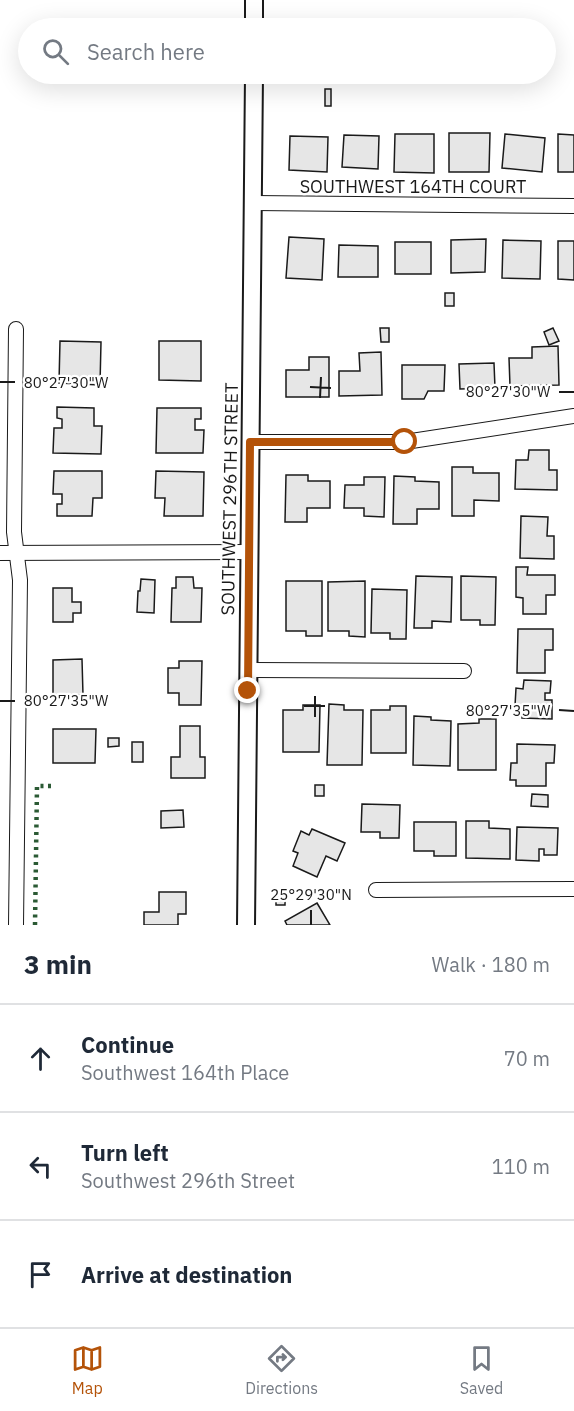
<!DOCTYPE html>
<meta charset="utf-8">
<style>
body{margin:0;font-family:"IBM Plex Sans",sans-serif;background:#f6f6f7;color:#1f2937}
.stop{position:absolute;width:18px;height:18px;margin:-14px;border:4px solid #b45309;border-radius:50%;background:#fff}
.stop.end{background:#b45309;border-color:#fff;box-shadow:0 2px 6px #0008}
.list{margin:0;padding:0;list-style:none}
h2{display:flex;justify-content:space-between;align-items:center;height:78px;margin:0;padding:0 24px;font-size:26px}
h2 small{font-size:20px;font-weight:400;color:#747a83}
.list li{display:grid;grid-template-columns:39px 1fr auto;gap:18px;align-items:center;box-sizing:border-box;height:108px;padding:0 24px;border-top:2px solid #e0e1e3}
.list b{display:block;font-size:22px;white-space:nowrap}
.list p{margin:0;font-size:20px;white-space:nowrap;color:#747a83}
.list em{font-size:20px;font-style:normal;color:#747a83}
.icon{flex:none;width:33px;height:33px;fill:none;stroke:currentColor;stroke-width:2;stroke-linecap:round;stroke-linejoin:round}
.map{position:relative;flex:none;width:574px;height:925px;overflow:hidden}
.search{position:absolute;background:#fff;box-shadow:0 6px 24px #0002;left:18px;right:18px;top:18px;height:66px;display:flex;align-items:center;gap:15px;box-sizing:border-box;padding:0 21px;border-radius:33px;color:#747a83;font-size:22px}
.sheet{height:402px;background:#fff}
nav{display:flex;justify-content:space-around;align-items:center;box-sizing:border-box;height:84px;border-top:2px solid #e0e1e3;background:#fff;font-size:16px;color:#747a83}
nav a{display:grid;justify-items:center;gap:3px}
nav .on{color:#b45309}
.map>svg:first-child{display:block}
</style>
<div class="map">
<svg width="574" height="925" viewBox="0 0 574 925">
<rect width="100%" height="100%" fill="#fff"/>
<g fill="#e6e6e6" stroke="#1a1a1a" stroke-width="1.5">
<rect x="325" y="89" width="6" height="17"/>
<polygon points="449,133 490,133 489,172 449,172"/>
<polygon points="395,134 434,134 434,173 394,172"/>
<polygon points="505,134 545,138 542,172 502,168"/>
<polygon points="558,134 574,135 574,172 558,172"/>
<polygon points="344,135 379,136 378,169 342,167"/>
<polygon points="290,136 328,137 327,172 289,170"/>
<polygon points="289,237 324,239 322,280 286,278"/>
<polygon points="486,239 485,272 451,273 451,240"/>
<polygon points="503,240 541,241 540,279 502,278"/>
<polygon points="558,241 574,241 574,280 558,279"/>
<rect x="395" y="242" width="36" height="32"/>
<polygon points="339,245 378,246 378,277 338,277"/>
<rect x="445" y="293" width="9" height="13"/>
<polygon points="380,328 389,328 389,342 381,342"/>
<polygon points="553,328 559,341 549,345 544,332"/>
<polygon points="60,341 101,342 100,385 59,383"/>
<polygon points="159,341 201,341 201,381 159,380"/>
<polygon points="558,346 559,385 510,386 509,358 532,358 532,347"/>
<polygon points="381,352 382,395 339,396 339,371 360,371 359,353"/>
<polygon points="309,357 329,357 329,397 286,397 286,370 309,370"/>
<polygon points="494,363 495,388 460,389 459,364"/>
<polygon points="402,365 445,365 444,391 428,391 424,399 402,399"/>
<polygon points="57,407 94,408 94,426 102,426 101,454 53,453 54,428 62,428 62,419 57,418"/>
<polygon points="157,408 201,408 201,419 195,419 195,430 204,430 203,453 156,453"/>
<polygon points="529,450 549,450 549,470 557,470 557,490 515,489 516,460 528,460"/>
<polygon points="452,467 473,467 473,473 499,473 499,501 474,500 474,516 452,516"/>
<polygon points="54,471 102,471 102,498 93,498 92,516 57,516 57,504 62,504 62,494 53,494"/>
<polygon points="156,471 204,472 203,516 164,516 165,498 155,498"/>
<polygon points="286,475 308,475 308,481 330,481 330,508 307,508 307,522 285,522"/>
<polygon points="394,476 415,477 415,481 439,482 439,509 417,509 417,524 393,524"/>
<polygon points="364,477 385,477 384,517 364,516 364,508 344,508 345,485 364,485"/>
<polygon points="521,516 548,517 547,536 554,536 554,559 520,558"/>
<polygon points="516,567 528,567 527,575 555,575 555,595 546,595 546,614 523,614 523,598 516,597"/>
<polygon points="416,576 452,577 451,622 432,621 432,628 414,628"/>
<polygon points="461,576 496,577 495,625 480,625 480,620 461,620"/>
<polygon points="176,577 193,577 194,588 202,588 201,622 171,622 172,588 176,588"/>
<polygon points="141,579 155,580 154,613 137,612 138,591 140,591"/>
<polygon points="286,581 322,581 322,636 306,636 306,631 286,631"/>
<polygon points="365,581 365,637 349,636 349,631 328,631 328,582"/>
<polygon points="53,588 72,588 72,602 81,602 81,613 73,613 73,622 53,622"/>
<polygon points="372,589 407,590 406,639 390,639 390,633 371,633"/>
<polygon points="518,629 553,629 553,650 545,650 545,673 517,673"/>
<polygon points="82,659 83,695 53,695 53,660"/>
<polygon points="179,661 202,661 201,705 179,705 179,693 168,693 168,668 179,668"/>
<polygon points="524,680 551,681 550,693 545,693 545,700 552,700 552,719 522,718 523,706 515,706 516,688 523,689"/>
<polygon points="329,704 344,705 344,710 363,710 362,765 327,765"/>
<polygon points="303,705 320,705 319,752 283,752 283,710 303,710"/>
<polygon points="390,706 406,706 406,753 371,753 371,710 390,710"/>
<polygon points="414,716 431,717 431,720 451,721 450,766 413,765"/>
<polygon points="479,719 496,719 496,770 458,770 458,724 479,723"/>
<polygon points="180,726 200,726 200,757 205,757 205,778 171,778 171,757 180,757"/>
<polygon points="53,729 96,729 95,763 53,763"/>
<polygon points="108,738 119,738 119,746 108,747"/>
<rect x="132" y="742" width="11" height="20"/>
<polygon points="517,744 555,745 554,763 546,763 546,786 516,786 516,780 510,780 511,763 517,763"/>
<rect x="315" y="785" width="9" height="11"/>
<polygon points="532,794 548,795 548,807 531,806"/>
<polygon points="362,804 400,805 399,838 380,838 380,832 361,832"/>
<polygon points="183,810 184,827 161,828 161,811"/>
<polygon points="466,821 489,821 489,828 510,829 510,859 466,858"/>
<polygon points="414,822 456,822 456,856 434,856 434,851 414,851"/>
<polygon points="517,827 558,828 557,855 544,855 544,849 539,849 539,861 516,860"/>
<polygon points="312,829 345,843 337,861 326,856 317,877 293,866 298,853 293,851 301,831 309,835"/>
<polygon points="159,892 186,892 186,914 178,914 178,925 144,925 144,912 159,912"/>
<rect x="276" y="894" width="9" height="11"/>
<polygon points="317,903 330,925 287,925 285,921"/>
</g>
<g fill="none" stroke-linecap="round" stroke-linejoin="round">
<g stroke="#1a1a1a" stroke-width="16">
<g id="minor">
<polyline points="253,203 574,206"/>
<polyline points="16,329 14,532 20,580 16,925"/>
<polyline points="250,442 405,442 574,416"/>
<polyline points="0,553 250,552"/>
<polyline points="248,670 464,671"/>
<polyline points="376,890 574,889"/>
</g>
</g>
<g stroke="#1a1a1a" stroke-width="20">
<g id="tertiary">
<polyline points="254,28 254,0"/>
<polyline points="246,925 254,74"/>
</g>
</g>
<use href="#minor" stroke="#fff" stroke-width="14"/>
<use href="#tertiary" stroke="#fff" stroke-width="16"/>
<polyline stroke="#2b5a34" stroke-width="4.5" stroke-dasharray="3 4.5" stroke-linecap="butt" points="35,925 37,786 55,786"/>
</g>
<g fill="none" stroke-linecap="round" stroke-linejoin="round">
<polyline stroke="#b45309" stroke-width="8" points="248,691 250,442 405,442"/>
</g>
<path fill="none" stroke="#1a1a1a" stroke-width="2" d="M 0,382 L 15,382M 310,387 L 331,388M 559,392 L 574,392M 320,398 L 321,377M 0,701 L 15,701M 304,706 L 325,706M 559,710 L 574,711M 315,717 L 315,696M 311,925 L 311,910"/>
<g text-anchor="middle" stroke-width="4.5" stroke-linejoin="round" paint-order="stroke">
<g font-size="18" fill="#1a1a1a" stroke="#fff">
<text x="413" y="193">SOUTHWEST 164TH COURT</text>
<text transform="translate(230 499) rotate(-89)" y="6">SOUTHWEST 296TH STREET</text>
</g>
</g>
<g font-size="15" text-anchor="middle" fill="#1a1a1a" stroke="#fff" stroke-width="4.5" stroke-linejoin="round" paint-order="stroke">
<text x="66" y="388">80°27'30"W</text>
<text x="508" y="397">80°27'30"W</text>
<text x="66" y="706">80°27'35"W</text>
<text x="508" y="716">80°27'35"W</text>
<text x="311" y="900">25°29'30"N</text>
</g>
</svg>
<div class="stop" style="left:405px;top:442px"></div>
<div class="stop end" style="left:248px;top:691px"></div>
<div class="search"><svg class="icon" aria-label="search" viewBox="0 0 24 24"><circle cx="10" cy="10" r="6"/><path d="M15 15l6 6"/></svg>Search here</div>
</div>
<section class="sheet">
<h2>3 min<small>Walk · 180 m</small></h2>
<ul class="list">
<li><svg class="icon" aria-label="ahead" viewBox="0 0 24 24"><path d="M12 20V5M6 11l6-6 6 6"/></svg><div><b>Continue</b><p>Southwest 164th Place</p></div><em>70 m</em></li>
<li><svg class="icon" aria-label="left" viewBox="0 0 24 24"><path d="M17 20v-9H6M10 6l-5 5 5 5"/></svg><div><b>Turn left</b><p>Southwest 296th Street</p></div><em>110 m</em></li>
<li><svg class="icon" aria-label="arrive" viewBox="0 0 24 24"><path d="M6 21V4h12l-3 4 3 4H6"/></svg><div><b>Arrive at destination</b></div></li>
</ul>
</section>
<nav>
<a class="on"><svg class="icon" aria-label="map" viewBox="0 0 24 24"><path d="M3 6l6-2 6 2 6-2v14l-6 2-6-2-6 2zM9 4v14M15 6v14"/></svg>Map</a>
<a><svg class="icon" aria-label="directions" viewBox="0 0 24 24"><path d="M12 3l9 9-9 9-9-9zM9 14v-3h6M13 9l2 2-2 2"/></svg>Directions</a>
<a><svg class="icon" aria-label="saved" viewBox="0 0 24 24"><path d="M7 4h10v16l-5-4-5 4z"/></svg>Saved</a>
</nav>
